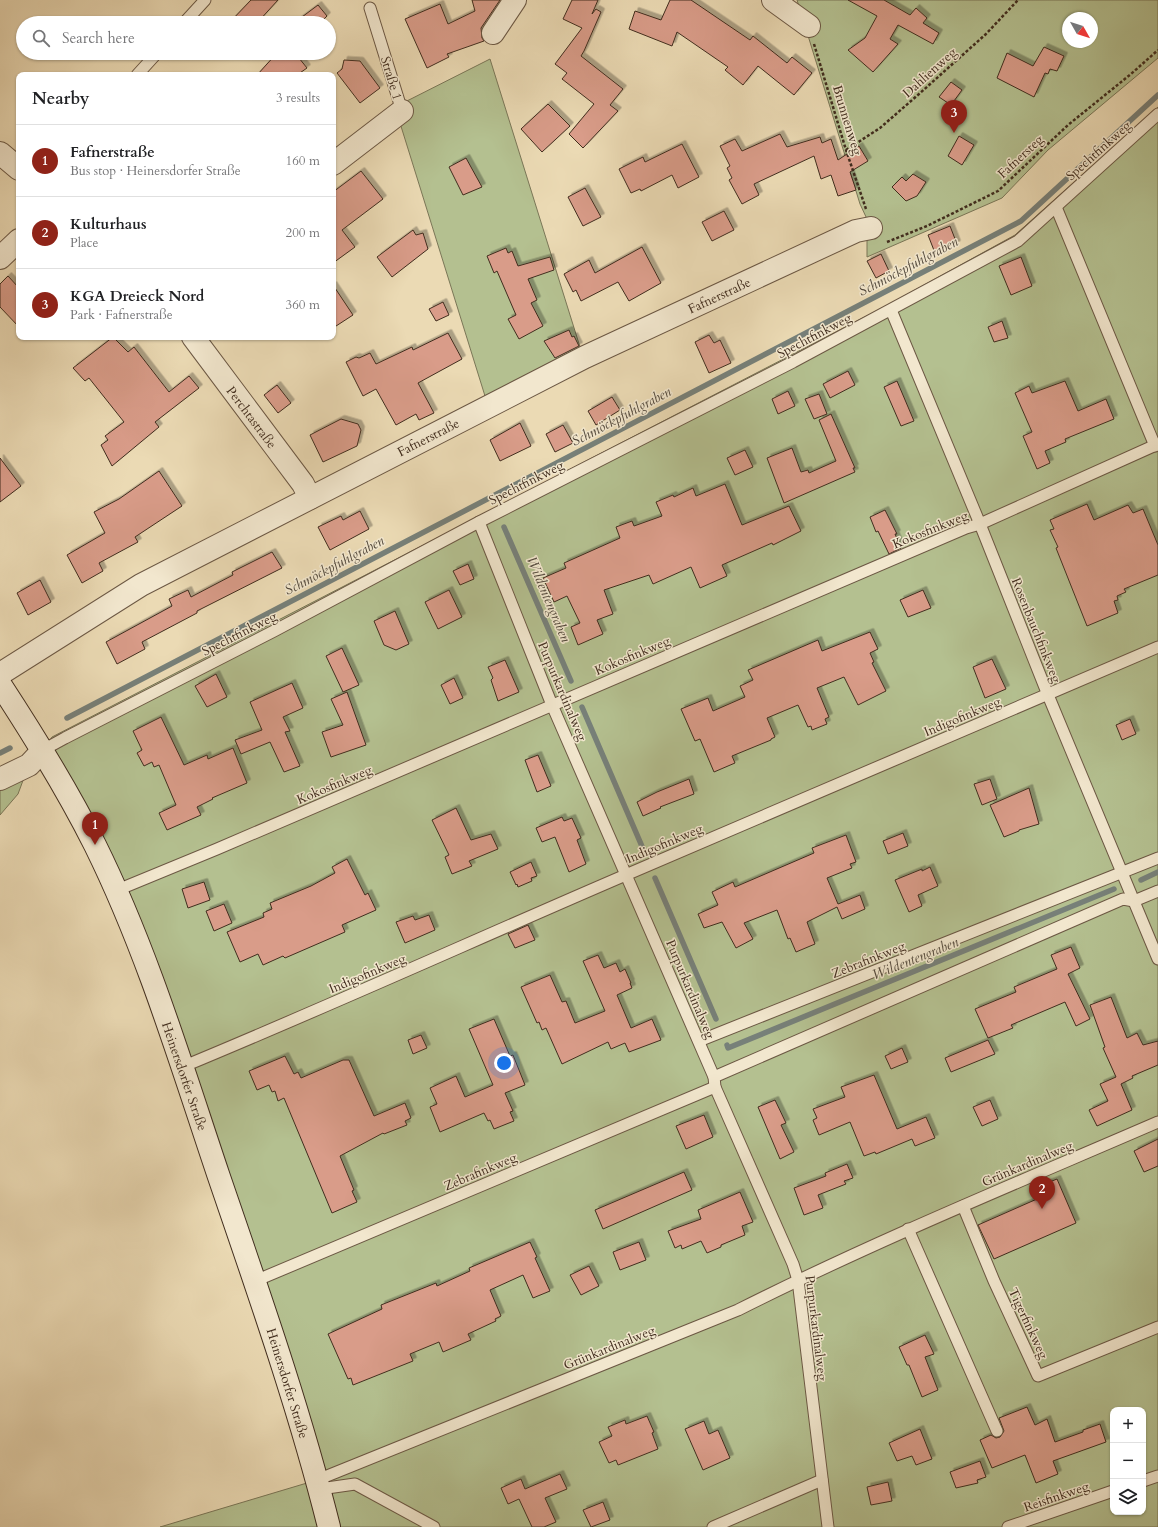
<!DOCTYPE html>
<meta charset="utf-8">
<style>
body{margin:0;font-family:Cardo,serif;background:#f6f6f6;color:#202124}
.controls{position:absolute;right:12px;bottom:12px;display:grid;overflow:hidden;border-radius:8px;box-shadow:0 1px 3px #0004}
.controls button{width:36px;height:36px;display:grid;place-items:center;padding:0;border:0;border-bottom:1px solid #e0e0e0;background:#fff;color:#202124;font:20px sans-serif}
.compass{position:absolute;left:1062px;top:12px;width:36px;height:36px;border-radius:50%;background:#fff;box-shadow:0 1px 3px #0004;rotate:129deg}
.you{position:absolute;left:504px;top:1063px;width:14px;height:14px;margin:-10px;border:3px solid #fff;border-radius:50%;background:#1a73e8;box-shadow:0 0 0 6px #1a73e833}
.badge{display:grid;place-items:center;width:26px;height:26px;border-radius:50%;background:#8f2418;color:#fff;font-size:13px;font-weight:700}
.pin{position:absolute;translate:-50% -33px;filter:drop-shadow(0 1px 2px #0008)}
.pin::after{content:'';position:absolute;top:21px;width:14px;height:12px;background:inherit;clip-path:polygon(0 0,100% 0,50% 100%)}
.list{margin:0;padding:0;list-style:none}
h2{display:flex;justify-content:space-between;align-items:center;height:52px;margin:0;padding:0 16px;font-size:17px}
h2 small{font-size:13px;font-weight:400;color:#757577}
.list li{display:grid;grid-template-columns:26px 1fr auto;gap:12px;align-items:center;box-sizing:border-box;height:72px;padding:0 16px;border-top:1px solid #e0e0e0}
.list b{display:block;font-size:15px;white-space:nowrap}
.list p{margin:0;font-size:13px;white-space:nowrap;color:#757577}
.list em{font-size:13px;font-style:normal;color:#757577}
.icon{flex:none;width:22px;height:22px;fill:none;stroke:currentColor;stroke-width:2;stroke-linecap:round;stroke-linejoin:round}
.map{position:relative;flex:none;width:1158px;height:1527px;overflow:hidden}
.search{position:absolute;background:#fff;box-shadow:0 1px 3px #0004;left:16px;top:16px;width:320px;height:44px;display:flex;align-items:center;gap:10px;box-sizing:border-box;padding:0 14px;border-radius:22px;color:#757577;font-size:15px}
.panel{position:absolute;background:#fff;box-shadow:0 1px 3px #0004;left:16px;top:72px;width:320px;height:268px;border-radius:8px}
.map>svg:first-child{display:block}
</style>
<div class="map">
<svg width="1158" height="1527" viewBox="0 0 1158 1527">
<defs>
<filter id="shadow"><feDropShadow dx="3.5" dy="-3.5" stdDeviation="0" flood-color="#0004"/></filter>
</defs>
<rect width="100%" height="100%" fill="#ebdab4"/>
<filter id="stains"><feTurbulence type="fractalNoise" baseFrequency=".005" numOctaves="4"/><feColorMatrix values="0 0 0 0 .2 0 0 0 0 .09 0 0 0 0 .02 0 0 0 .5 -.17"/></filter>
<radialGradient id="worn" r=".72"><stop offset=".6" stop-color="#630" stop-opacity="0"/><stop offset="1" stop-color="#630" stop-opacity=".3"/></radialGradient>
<g fill="#b4c090" stroke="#7a7657" fill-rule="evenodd">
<path d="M 797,0 L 1158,0 L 1158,58 L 1048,150 L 1002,198 L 867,257 L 867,219 L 860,204 ZM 1068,18 L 1092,18 L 1092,42 L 1068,42 Z"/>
<polygon points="490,59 580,347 485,396 395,107"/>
<path d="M 1158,107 L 1158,1527 L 160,1527 L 317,1480 L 151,978 L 43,750 L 52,737 L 884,307 L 1015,235 ZM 1113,1410 L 1143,1410 L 1143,1512 L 1113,1512 Z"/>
<polygon points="25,775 18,794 0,815 0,787"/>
</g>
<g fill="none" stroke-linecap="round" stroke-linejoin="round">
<g stroke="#778079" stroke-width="5.5">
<polyline points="504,527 571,681"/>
<polyline points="582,707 644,851"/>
<polyline points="67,718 1021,221 1158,95"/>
<polyline points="0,753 10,748"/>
<polyline points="655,878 716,1019"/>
<polyline points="1141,880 1158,872"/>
<polyline points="727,1045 728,1048 1114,889"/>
</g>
</g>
<g fill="#d99c89" stroke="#412d1e" filter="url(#shadow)">
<polygon points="251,0 278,0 257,23 229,23"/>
<polygon points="472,0 500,0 481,28 482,38 484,41 447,54 449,57 427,68 405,19 440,4 448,24 475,11"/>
<polygon points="572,0 598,0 592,14 596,9 601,12 584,51 581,56 623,89 610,105 618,111 583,148 569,134 594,104 562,79 567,73 555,64 582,28 563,19"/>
<polygon points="670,0 691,0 750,40 753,36 787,63 792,57 812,73 794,95 758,66 743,85 725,70 728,67 677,32 672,46 629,29 635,11 661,20"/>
<polygon points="848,0 884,0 910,15 916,8 927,18 923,23 939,33 933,44 898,25 890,39 898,44 873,72 848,50 865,38 877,16"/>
<polygon points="318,5 327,16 320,23 294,23"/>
<polygon points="1044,47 1064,56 1057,71 1050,69 1048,74 1045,73 1034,97 997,78 1007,53 1033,66"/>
<polygon points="277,53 292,53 294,55 295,53 307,68 297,75 257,75"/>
<polygon points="344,60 360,61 380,88 360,103 337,73 342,69"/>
<polygon points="951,82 962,90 951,105 939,97"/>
<polygon points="548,104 570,126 542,152 521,129"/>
<polygon points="780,134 787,147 820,137 822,143 831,139 838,160 859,146 868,161 850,172 856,190 838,196 831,175 821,179 814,156 754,184 759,195 742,204 729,180 732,178 727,168 730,166 720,146 735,139 742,151"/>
<polygon points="959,136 974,145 962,165 948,156"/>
<polygon points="682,144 699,177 678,188 672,175 641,191 640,189 631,193 619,169 643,157 645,162"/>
<polygon points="466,158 482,187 463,195 449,167"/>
<polygon points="361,171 383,199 342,230 355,247 333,263 333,192"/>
<polygon points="913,174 926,182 917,196 906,201 892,187 902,177 906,181"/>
<polygon points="585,188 601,217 583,226 568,197"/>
<polygon points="724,211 734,230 712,241 702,222"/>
<polygon points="950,226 957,244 935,253 928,235"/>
<polygon points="413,230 416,235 423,233 428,249 392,277 377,257"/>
<polygon points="642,247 661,283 629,301 618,282 581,301 576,290 573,292 564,274 589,260 595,273"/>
<polygon points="506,248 508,253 512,251 518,266 550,257 554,270 528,279 537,300 531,303 543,326 519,339 508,319 516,315 497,271 494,273 487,256"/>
<polygon points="881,254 889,271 876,278 867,261"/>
<polygon points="1021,257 1032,286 1011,295 999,266"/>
<polygon points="8,276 19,288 19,327 0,307 0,284"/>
<polygon points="333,285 353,315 333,328"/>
<polygon points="443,302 449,315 436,321 429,309"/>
<polygon points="1002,321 1008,338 994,342 988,327"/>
<polygon points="569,330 572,337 574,336 579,346 555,358 544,341"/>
<polygon points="448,333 462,359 418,383 434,413 419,420 416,414 396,425 376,389 363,396 346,362 356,357 359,358 370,353 376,364 412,347 413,350"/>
<polygon points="709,335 714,343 720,340 731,363 709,373 695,342"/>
<polygon points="113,337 128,352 134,347 169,392 189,376 199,388 155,422 159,427 112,466 101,445 108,440 105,436 124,422 89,378 85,381 73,368"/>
<polygon points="848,371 855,385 830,398 823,384"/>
<polygon points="897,381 914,421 901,426 884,387"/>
<polygon points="1065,381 1078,411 1106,399 1114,419 1065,439 1066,442 1045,451 1050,463 1037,469 1023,436 1032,432 1015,393 1029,386 1032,393"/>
<polygon points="277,385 291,403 278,413 264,395"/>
<polygon points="788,391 795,406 778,414 772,399"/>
<polygon points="819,394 827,414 814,419 805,399"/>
<polygon points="612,397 620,410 596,425 588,411"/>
<polygon points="831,414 855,468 853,468 855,472 784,503 767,458 792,448 801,472 808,470 809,473 836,461 819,420"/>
<polygon points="341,419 358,424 361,430 357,446 323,462 310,435"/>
<polygon points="520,423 531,446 500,461 490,440"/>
<polygon points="563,425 573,443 555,452 546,434"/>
<polygon points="745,450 753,467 735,475 727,458"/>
<polygon points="0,458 21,486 0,502"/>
<polygon points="159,471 182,506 135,537 138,542 99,563 103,571 82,583 67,555 105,533 94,512 119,499"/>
<polygon points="725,484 742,525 789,506 801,531 773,545 772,543 722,565 727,576 700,588 691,567 653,584 649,575 604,590 613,614 597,620 603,634 578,645 571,627 580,623 567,596 554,602 543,578 566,568 564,563 620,538 616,527 632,521 634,526 662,516 656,502 673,495 674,497 693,488 696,496"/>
<polygon points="1087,504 1094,520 1128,505 1133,513 1143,509 1158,545 1158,575 1124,589 1126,592 1117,596 1118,600 1114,601 1118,613 1087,626 1056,548 1058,547 1050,530 1054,529 1050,520"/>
<polygon points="885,510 897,534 895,534 901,548 889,554 878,531 876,532 870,517"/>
<polygon points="360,511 369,529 330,550 318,527 341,516 343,520"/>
<polygon points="272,552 282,568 197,611 197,613 142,642 145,649 117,664 106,642 172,606 169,599 188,590 191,597 233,575 232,572"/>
<polygon points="468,564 474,579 460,585 453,571"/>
<polygon points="40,580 51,602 28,615 17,593"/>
<polygon points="449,590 462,617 438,629 425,602"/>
<polygon points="923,590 931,608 908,617 900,600"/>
<polygon points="395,611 409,644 396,650 384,645 374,621"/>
<polygon points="870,632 878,649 870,653 874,662 872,663 886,691 858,705 844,677 817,688 829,717 825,719 827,724 812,730 811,726 808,727 798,705 767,718 775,737 771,739 771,740 732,756 735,763 714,772 700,739 695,741 681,709 708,698 713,711 745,697 740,686 753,680 748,670 818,640 822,651"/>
<polygon points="342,648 359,685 343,692 326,656"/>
<polygon points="992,659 1006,689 985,698 973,667"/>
<polygon points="505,660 519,692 498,701 491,680 493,678 488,667"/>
<polygon points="216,674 227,697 207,707 195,686"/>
<polygon points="454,678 463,698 450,704 441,685"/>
<polygon points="292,683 303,708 283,717 290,731 285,732 300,766 284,772 270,742 241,754 235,740 262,730 250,702"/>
<polygon points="347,692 366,745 331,757 322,732 343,725 331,699"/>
<polygon points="161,717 184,765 207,755 208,759 233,748 247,783 212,798 213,799 197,807 201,815 167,830 159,813 176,805 159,765 154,767 152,762 144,766 137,753 142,750 133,731"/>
<polygon points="1130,719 1136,734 1122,740 1116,725"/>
<polygon points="538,755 551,786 537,792 525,760"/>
<polygon points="689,779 694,794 660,807 661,808 643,816 637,802 657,792"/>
<polygon points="990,779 997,799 982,805 974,784"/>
<polygon points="1029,788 1039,824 1019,830 1019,831 1004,837 990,805"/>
<polygon points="456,808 471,840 491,834 498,849 469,861 472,866 452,874 445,857 449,855 432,820"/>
<polygon points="562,817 564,821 572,818 581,838 577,840 586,864 569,872 555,837 542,842 536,828"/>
<polygon points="903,833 908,846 888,854 883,841"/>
<polygon points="846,835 856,862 850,864 852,868 827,878 838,904 860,895 865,909 842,919 837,907 807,922 815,944 796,952 790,938 788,939 777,910 744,923 753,939 736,948 722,922 704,928 698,914 718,905 712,892 733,882 735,887 814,853 812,848"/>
<polygon points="347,859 365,895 368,893 376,910 342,925 345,932 285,958 283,956 263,965 258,954 240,962 227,932 264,917 263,913 272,909 270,903 311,886 335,873 332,867"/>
<polygon points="531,862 537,876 531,878 532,881 518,887 517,884 516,885 510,872"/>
<polygon points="930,867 938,886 918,895 922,906 909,912 895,880 922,869 922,871"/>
<polygon points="204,882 210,900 188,908 182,889"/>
<polygon points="224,904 232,923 214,931 206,911"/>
<polygon points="429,915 435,930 405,943 396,922 413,916 415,920"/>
<polygon points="528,925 535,940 515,948 508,934"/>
<polygon points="1071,947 1080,968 1068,974 1090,1019 1076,1026 1065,1002 1011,1025 1013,1028 988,1038 975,1009 1016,992 1014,987 1057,969 1051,955"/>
<polygon points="598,955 604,968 616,963 620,972 625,969 631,983 630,983 632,988 617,995 631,1028 652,1019 661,1040 629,1052 625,1043 611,1049 608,1042 562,1064 546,1028 542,1030 539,1022 537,1023 521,987 550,975 562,1002 566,1001 575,1023 605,1011 583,961"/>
<polygon points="1111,997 1127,1038 1137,1033 1143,1045 1158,1041 1158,1065 1132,1076 1133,1078 1121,1084 1132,1110 1097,1126 1089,1110 1108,1101 1100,1084 1116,1077 1103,1048 1105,1047 1090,1005"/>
<polygon points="494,1019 510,1056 513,1055 525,1085 505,1093 513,1111 510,1112 514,1121 494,1129 490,1120 488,1121 484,1113 440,1132 430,1107 437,1104 430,1088 456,1076 465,1097 493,1085 469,1029"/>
<polygon points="421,1035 427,1048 413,1054 408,1040"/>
<polygon points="988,1040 995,1054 951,1072 945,1058"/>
<polygon points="902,1048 908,1062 891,1069 885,1056"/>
<polygon points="285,1056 294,1074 298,1072 301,1078 343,1060 349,1060 374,1116 405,1103 411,1118 405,1121 407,1125 384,1134 383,1133 340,1156 354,1190 352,1191 357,1202 332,1213 284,1098 278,1101 275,1091 272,1092 269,1085 257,1090 249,1071"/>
<polygon points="874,1075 897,1129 926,1117 935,1138 915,1146 912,1139 876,1154 875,1152 864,1156 850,1122 819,1135 813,1120 817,1118 813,1109 845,1097 841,1087"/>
<polygon points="775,1100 786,1123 781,1125 794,1152 780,1159 758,1107"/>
<polygon points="990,1100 998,1119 982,1126 973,1107"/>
<polygon points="704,1115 713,1137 686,1149 676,1126"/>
<polygon points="1158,1139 1158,1166 1144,1172 1134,1151"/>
<polygon points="847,1164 853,1178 844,1181 846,1184 818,1195 823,1208 804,1215 794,1188 826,1176 825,1173"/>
<polygon points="684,1172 692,1190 603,1229 595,1210"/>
<polygon points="1057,1179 1076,1223 994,1259 978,1225 1046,1195 1042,1185"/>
<polygon points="740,1192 753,1222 742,1226 745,1235 721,1245 721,1247 707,1253 701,1241 682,1249 681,1245 675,1248 668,1231 701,1219 698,1210"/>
<polygon points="530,1242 537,1257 535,1258 550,1291 533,1298 523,1275 490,1290 501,1316 495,1319 496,1321 468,1334 471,1340 443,1352 439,1342 410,1354 413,1361 353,1385 351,1378 348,1379 328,1334 382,1309 381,1305 436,1283 437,1286 470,1271 469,1268"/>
<polygon points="639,1242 646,1260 620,1270 613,1252"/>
<polygon points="589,1266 599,1286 581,1295 570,1275"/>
<polygon points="925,1335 934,1354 925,1357 938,1390 922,1397 909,1365 907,1365 899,1347"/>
<polygon points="1027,1407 1035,1425 1047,1419 1055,1442 1083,1432 1083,1430 1100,1424 1106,1442 1053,1461 1058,1474 1036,1483 1025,1455 992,1468 980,1440 991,1435 996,1438 1000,1437 1004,1431 999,1418"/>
<polygon points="647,1416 654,1432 652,1433 658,1449 618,1465 616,1460 609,1463 599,1442 612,1436 608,1427 625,1420 626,1424"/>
<polygon points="704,1421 709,1434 718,1430 730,1458 703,1470 685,1429"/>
<polygon points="920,1429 932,1459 916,1465 912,1456 897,1461 889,1443"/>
<polygon points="980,1461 986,1477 977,1480 978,1483 956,1488 950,1472"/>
<polygon points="560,1474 567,1489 545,1498 556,1522 544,1527 532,1527 519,1499 508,1504 501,1488 521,1479 525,1489"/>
<polygon points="888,1482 892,1501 871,1505 867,1487"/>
<polygon points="603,1502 610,1520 591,1527 583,1510"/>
</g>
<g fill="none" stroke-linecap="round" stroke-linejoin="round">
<g stroke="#6c5844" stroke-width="13">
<g id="lane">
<polyline points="370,8 402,111"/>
<polyline points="184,23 205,0"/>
<polyline points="137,75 157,53"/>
<polyline points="1056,207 1155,446"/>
<polyline points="891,310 980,524 1048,695 1158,959"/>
<polyline points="479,522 552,705 714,1077 715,1087 793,1264 798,1280 828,1527"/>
<polyline points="43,750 65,738 274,631 479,522 793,362 1018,241 1158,114"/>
<polyline points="115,891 217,849 966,528 980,524 1158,444"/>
<polyline points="699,1041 1158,858"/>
<path d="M 182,1067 C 332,1005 479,938 628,874 C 804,797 982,724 1158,647"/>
<polyline points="714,1077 1123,899 1134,901 1158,891"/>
<polyline points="963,1206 994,1281 1038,1376 1158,1327"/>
<polyline points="908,1229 997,1431"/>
<polyline points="255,1281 715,1087"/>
<path d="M 317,1480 L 738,1310 C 875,1241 1017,1183 1158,1122"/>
<polyline points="1143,1481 1158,1476"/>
<polyline points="320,1489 355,1484 434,1527"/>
<polyline points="713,1527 822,1480"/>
<polyline points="1008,1527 1113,1491"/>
</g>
</g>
<g stroke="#6c5844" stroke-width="24">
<g id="street">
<polyline points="773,0 809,26"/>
<polyline points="493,33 515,0"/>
<polyline points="0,153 19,169"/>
<polyline points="333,164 402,111"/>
<polyline points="0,258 19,240"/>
<polyline points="193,337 303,484 310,498"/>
<polyline points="0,674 141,585 585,357 856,231 871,228"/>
<polyline points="0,779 29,765 43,750"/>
</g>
</g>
<g stroke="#412d1e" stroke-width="24">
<path id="secondary" d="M 0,684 C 34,736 67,789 95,845 C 147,950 181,1064 218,1174 C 258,1291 299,1407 329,1527"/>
</g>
<g stroke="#412d1e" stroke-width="2.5" stroke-dasharray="3 2" stroke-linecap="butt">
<polyline points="814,44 846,150 866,209"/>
<polyline points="846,150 880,128 919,94 986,34 1018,0"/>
<polyline points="887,242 927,226 998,191 1068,125 1131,74 1158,50"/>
</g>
<use href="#lane" stroke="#f2e7ce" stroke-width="11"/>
<use href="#street" stroke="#f2e7ce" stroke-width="22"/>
<use href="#secondary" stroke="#f2e7ce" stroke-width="22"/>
</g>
<g text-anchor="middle" stroke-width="3" stroke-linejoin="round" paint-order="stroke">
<g font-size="13" fill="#412d1e" stroke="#f2e7ce">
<text transform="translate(929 72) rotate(-42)" y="5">Dahlienweg</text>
<text transform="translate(392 78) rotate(73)" y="5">Straße 1</text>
<text transform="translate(848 120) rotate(73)" y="5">Brunnenweg</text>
<text transform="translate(1098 150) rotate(-42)" y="5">Spechtfinkweg</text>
<text transform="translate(1020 156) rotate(-43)" y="5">Fafnersteg</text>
<text transform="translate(719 295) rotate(-25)" y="5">Fafnerstraße</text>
<text transform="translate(814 335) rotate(-28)" y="5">Spechtfinkweg</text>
<text transform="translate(252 417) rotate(53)" y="5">Perchtastraße</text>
<text transform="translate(428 437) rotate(-27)" y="5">Fafnerstraße</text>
<text transform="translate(526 482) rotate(-27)" y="5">Spechtfinkweg</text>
<text transform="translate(930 529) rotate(-22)" y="5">Kokosfinkweg</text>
<text transform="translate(1037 630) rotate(68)" y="5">Rosenbauchfinkweg</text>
<text transform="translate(239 633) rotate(-27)" y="5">Spechtfinkweg</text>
<text transform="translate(632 655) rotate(-23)" y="5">Kokosfinkweg</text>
<text transform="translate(563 691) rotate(67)" y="5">Purpurkardinalweg</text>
<text transform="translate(962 716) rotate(-23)" y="5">Indigofinkweg</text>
<text transform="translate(334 784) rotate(-23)" y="5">Kokosfinkweg</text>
<text transform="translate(664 843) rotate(-23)" y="5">Indigofinkweg</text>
<text transform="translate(868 959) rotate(-22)" y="5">Zebrafinkweg</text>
<text transform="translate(367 973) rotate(-23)" y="5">Indigofinkweg</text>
<text transform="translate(691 989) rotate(67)" y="5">Purpurkardinalweg</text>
<text transform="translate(185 1076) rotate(71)" y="5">Heinersdorfer Straße</text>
<text transform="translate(1027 1163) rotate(-23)" y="5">Grünkardinalweg</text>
<text transform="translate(480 1171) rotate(-23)" y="5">Zebrafinkweg</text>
<text transform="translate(1029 1323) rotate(65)" y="5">Tigerfinkweg</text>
<text transform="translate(817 1328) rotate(83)" y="5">Purpurkardinalweg</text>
<text transform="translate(609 1347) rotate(-22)" y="5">Grünkardinalweg</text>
<text transform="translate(288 1383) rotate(73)" y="5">Heinersdorfer Straße</text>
<text transform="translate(1056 1496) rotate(-19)" y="5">Reisfinkweg</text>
</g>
<g font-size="14" font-style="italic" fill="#53493c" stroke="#f2e7ce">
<text transform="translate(908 266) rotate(-28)" y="5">Schmöckpfuhlgraben</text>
<text transform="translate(621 416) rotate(-28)" y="5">Schmöckpfuhlgraben</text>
<text transform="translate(334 565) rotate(-28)" y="5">Schmöckpfuhlgraben</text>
<text transform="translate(549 599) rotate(67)" y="5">Wildentengraben</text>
<text transform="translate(915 958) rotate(-22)" y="5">Wildentengraben</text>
</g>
</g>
<rect width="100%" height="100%" filter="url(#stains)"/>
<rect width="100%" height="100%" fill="url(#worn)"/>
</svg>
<div class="controls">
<button>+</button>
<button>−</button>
<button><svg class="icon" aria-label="layers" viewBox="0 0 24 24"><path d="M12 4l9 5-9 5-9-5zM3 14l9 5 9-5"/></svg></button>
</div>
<svg class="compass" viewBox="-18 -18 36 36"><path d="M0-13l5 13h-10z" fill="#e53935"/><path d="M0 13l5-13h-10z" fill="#757577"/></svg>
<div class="you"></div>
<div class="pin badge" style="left:95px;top:845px">1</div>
<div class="pin badge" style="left:1042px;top:1209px">2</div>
<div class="pin badge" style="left:954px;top:133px">3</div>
<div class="search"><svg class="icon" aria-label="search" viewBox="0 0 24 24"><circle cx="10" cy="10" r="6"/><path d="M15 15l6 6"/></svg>Search here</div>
<section class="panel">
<h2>Nearby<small>3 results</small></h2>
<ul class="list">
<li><span class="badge">1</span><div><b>Fafnerstraße</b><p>Bus stop · Heinersdorfer Straße</p></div><em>160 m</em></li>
<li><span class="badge">2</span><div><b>Kulturhaus</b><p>Place</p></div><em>200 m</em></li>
<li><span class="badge">3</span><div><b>KGA Dreieck Nord</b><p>Park · Fafnerstraße</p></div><em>360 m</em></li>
</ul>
</section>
</div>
